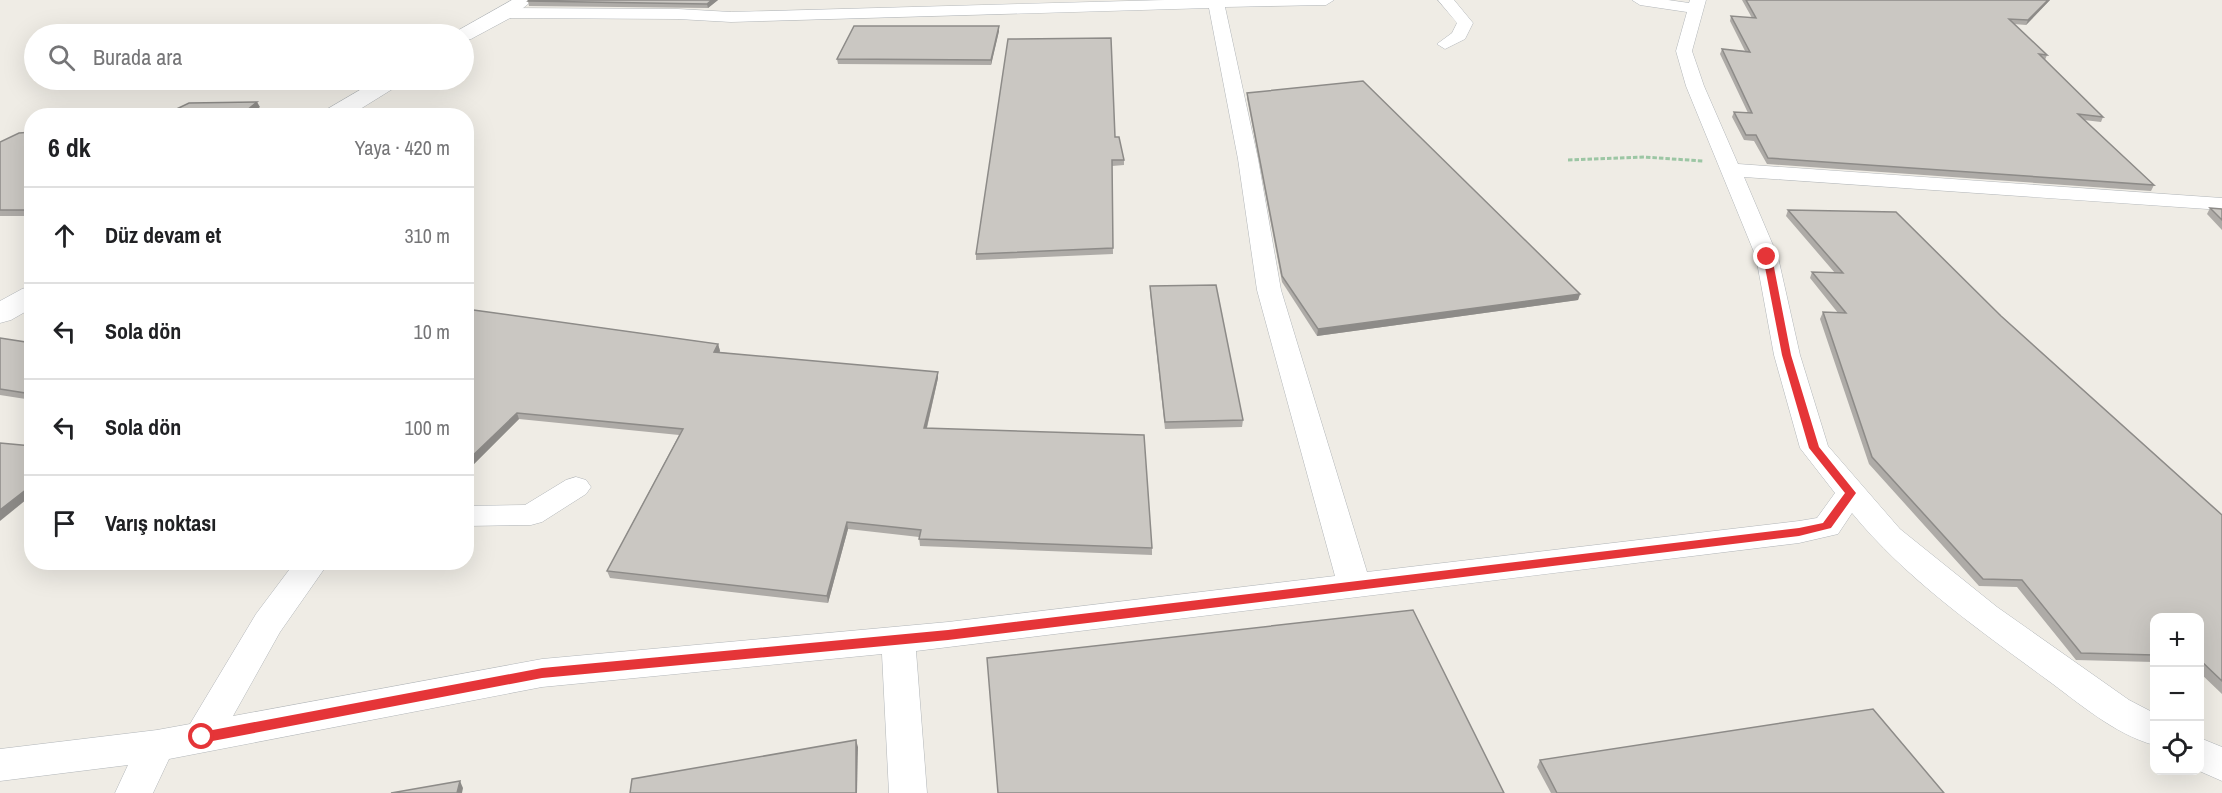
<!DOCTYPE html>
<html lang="tr">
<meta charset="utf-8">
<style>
body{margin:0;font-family:"Archivo Narrow",sans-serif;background:#f2f2f2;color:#202124}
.controls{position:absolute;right:18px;bottom:18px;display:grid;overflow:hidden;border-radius:12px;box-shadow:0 6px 24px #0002}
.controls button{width:54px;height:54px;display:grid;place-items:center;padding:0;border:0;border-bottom:2px solid #e0e0e0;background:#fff;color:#202124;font:30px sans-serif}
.stop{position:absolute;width:18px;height:18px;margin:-14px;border:4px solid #e53538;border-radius:50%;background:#fff}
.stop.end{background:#e53538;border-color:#fff;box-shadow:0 2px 6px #0008}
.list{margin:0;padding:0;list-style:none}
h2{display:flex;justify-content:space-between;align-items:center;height:78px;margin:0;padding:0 24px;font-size:26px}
h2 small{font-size:20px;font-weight:400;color:#757577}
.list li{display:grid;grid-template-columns:39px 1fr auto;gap:18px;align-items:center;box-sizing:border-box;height:96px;padding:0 24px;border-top:2px solid #e0e0e0}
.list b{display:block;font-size:22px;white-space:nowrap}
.list em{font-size:20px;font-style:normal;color:#757577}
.icon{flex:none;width:33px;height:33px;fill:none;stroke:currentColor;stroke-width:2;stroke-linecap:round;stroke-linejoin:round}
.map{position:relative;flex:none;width:2222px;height:793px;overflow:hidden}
.search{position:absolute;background:#fff;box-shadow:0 6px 24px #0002;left:24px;top:24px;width:450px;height:66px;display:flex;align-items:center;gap:15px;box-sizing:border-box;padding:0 21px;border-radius:33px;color:#757577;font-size:22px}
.panel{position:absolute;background:#fff;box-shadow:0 6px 24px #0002;left:24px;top:108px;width:450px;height:462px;border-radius:24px}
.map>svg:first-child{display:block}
</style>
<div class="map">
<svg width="2222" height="793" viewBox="0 0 2222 793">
<rect width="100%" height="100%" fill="#efece5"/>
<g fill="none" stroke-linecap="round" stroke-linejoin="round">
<g stroke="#b2b6b9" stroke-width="1">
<g id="minor">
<path d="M 1165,0 L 1334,0 L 1326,5 L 1225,7 L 1258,159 L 1281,290 L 1367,572 L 1799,521 L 1817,518 L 1835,493 L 1800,448 L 1774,355 L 1756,257 L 1686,86 L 1676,51 L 1687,12 L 1640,5 L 1632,0 L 1668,0 L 1689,3 L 1690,0 L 1706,0 L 1692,51 L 1704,86 L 1738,164 L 2222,198 L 2222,210 L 1744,177 L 1778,257 L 1800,355 L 1828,446 L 1900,529 L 1997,607 L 2129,700 L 2154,713 L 2154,745 C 2114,734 2079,703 2046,679 C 1978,629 1906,579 1852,513 L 1838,534 L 1799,543 L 916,651 L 927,793 L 889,793 L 882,654 L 542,687 L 169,759 L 153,793 L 115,793 L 128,765 L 0,781 L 0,749 L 157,730 L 190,724 L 256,614 L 295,562 L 329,562 L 280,632 L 233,716 L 542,659 L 948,622 L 1335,576 L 1257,290 L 1238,159 L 1209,8 L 731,22 L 678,19 L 505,18 L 497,13 L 505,8 L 678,9 L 731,12 Z"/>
<polygon points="1438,0 1454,0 1473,23 1465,39 1445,49 1437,44 1452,33 1457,23"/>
<polygon points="576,477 586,480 591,487 586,494 542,522 531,525 466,526 466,506 525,505 566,480"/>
<polygon points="2200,738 2222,747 2222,781 2197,770 2200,770"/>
</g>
</g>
<g stroke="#b2b6b9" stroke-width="1">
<g id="tertiary">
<polygon points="512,0 533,0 512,17 471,39 464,41 464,34 454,34 457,31"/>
<polygon points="377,80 402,80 399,85 349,116 321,116 324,111"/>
<polygon points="32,286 32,308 11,320 0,323 0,301 22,289"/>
</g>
</g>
<polyline stroke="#9cc6a4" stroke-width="3" stroke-dasharray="4.5 2" stroke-linecap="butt" points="1568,160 1644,157 1703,161"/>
<use href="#minor" fill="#fff" fill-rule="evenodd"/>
<use href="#tertiary" fill="#fff" fill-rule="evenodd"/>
</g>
<g fill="#aeaba7">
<polygon points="529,0 718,0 708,8 529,6 528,1"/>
<polygon points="1742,0 2050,0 2026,25 2014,24 2047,55 2045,60 2103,117 2101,122 2084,120 2154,185 2151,191 1767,164 1754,141 1744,140 1732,117 1734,112 1748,113 1720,54 1722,49 1745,51 1730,21 1731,16 1752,18"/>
<polygon points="999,26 999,31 991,65 838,64 837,59"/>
<polygon points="1247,93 1580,294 1578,300 1317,336 1282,282 1247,98"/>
<polygon points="32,132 32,216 0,216 0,142"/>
<polygon points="1115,137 1124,160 1124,165 1112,166 1113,254 976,260 976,254"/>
<polygon points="2210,208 2222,209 2222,230 2207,214"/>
<polygon points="1788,210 2001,316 2222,515 2222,694 2199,672 2199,618 2154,618 2154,662 2076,660 2017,587 1979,586 1869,464 1820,319 1823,312 1838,313 1810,278 1812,272 1835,273 1786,216"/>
<polygon points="1150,286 1243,420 1242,427 1165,429 1150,292"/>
<polygon points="466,309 718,344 720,351 719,352 938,378 927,428 1152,548 1152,555 920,546 919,537 848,529 828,603 610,578 607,571 679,435 519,419 469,469 466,469"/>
<polygon points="0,338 32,343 32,400 0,395"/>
<polygon points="1540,760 1944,793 1551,793 1537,767"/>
</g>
<g fill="#8d8b88">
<polygon points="712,0 718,0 708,8 707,4"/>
<polygon points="2048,0 2050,0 2026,25 2028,20"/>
<polygon points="999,26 999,31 991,65 991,60"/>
<polygon points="257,102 260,107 249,116 240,116"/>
<polygon points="1580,294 1578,300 1317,336 1318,329"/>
<polygon points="718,344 720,351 716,358 714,352"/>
<polygon points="938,372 938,378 925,435 924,428"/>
<polygon points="517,413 519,419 469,469 466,462"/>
<polygon points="32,485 32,495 0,521 0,510"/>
<polygon points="847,522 848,529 828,603 827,596"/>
<polygon points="856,740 858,747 857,793 856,793"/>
<polygon points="460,781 463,788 462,793 457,793"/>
</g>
<g fill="#cac7c2" stroke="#8d8b88" stroke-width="1.5">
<polygon points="529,0 712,0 707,4 528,1"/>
<polygon points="1746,0 2048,0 2028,20 2009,19 2047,55 2039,54 2103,117 2078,114 2154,185 1768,158 1756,135 1746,135 1734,112 1752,113 1722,49 1750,52 1731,16 1756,18"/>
<polygon points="854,26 999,26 991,60 837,59"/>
<polygon points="1111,38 1115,137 1119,137 1124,160 1112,160 1113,248 976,254 1008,39"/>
<polygon points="1363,81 1580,294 1318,329 1282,276 1247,93"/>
<polygon points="257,102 240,116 162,116 189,103"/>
<polygon points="32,132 32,210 0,210 0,142 19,133"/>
<polygon points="2210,208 2222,209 2222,220"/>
<polygon points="1788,210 1896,212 2001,316 2222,515 2222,681 2199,659 2199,618 2154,618 2154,655 2081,653 2022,580 1983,579 1872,457 1823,312 1846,313 1812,272 1843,273"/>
<polygon points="1216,285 1243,420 1165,422 1150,286"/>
<polygon points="466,309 718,344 714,352 938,372 924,428 1144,435 1152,548 919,539 921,530 847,522 827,596 607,571 683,429 517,413 466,462"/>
<polygon points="0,338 32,343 32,394 0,389"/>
<polygon points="0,443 32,446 32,485 0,510"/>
<polygon points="1413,610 1504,793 998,793 987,658"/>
<polygon points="1873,709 1944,793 1557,793 1540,760"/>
<polygon points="856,740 856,793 630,793 632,779"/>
<polygon points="460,781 457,793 391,793"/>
</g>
<polygon fill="#e53538" points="1767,255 1772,257 1791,355 1819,447 1856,493 1831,528 1799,536 948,640 542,678 202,743 195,737 202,732 542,668 948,630 1799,528 1823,523 1845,493 1809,448 1782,355 1763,257"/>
</svg>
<div class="controls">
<button>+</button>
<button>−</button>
<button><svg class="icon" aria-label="locate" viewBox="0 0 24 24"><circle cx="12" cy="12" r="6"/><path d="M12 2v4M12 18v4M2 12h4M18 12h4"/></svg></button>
</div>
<div class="stop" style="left:202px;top:737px"></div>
<div class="stop end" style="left:1767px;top:257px"></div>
<div class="search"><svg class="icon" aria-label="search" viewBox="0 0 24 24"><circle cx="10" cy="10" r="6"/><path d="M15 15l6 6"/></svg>Burada ara</div>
<section class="panel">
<h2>6 dk<small>Yaya · 420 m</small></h2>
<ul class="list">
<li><svg class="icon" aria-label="ahead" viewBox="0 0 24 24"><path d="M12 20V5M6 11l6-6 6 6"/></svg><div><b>Düz devam et</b></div><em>310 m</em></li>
<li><svg class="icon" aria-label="left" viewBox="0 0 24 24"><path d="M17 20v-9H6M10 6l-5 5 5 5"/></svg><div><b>Sola dön</b></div><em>10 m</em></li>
<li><svg class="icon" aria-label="left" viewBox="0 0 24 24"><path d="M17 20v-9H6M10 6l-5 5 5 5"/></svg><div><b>Sola dön</b></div><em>100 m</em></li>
<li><svg class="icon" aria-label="arrive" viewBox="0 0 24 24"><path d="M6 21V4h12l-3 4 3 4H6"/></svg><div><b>Varış noktası</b></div></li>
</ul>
</section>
</div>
